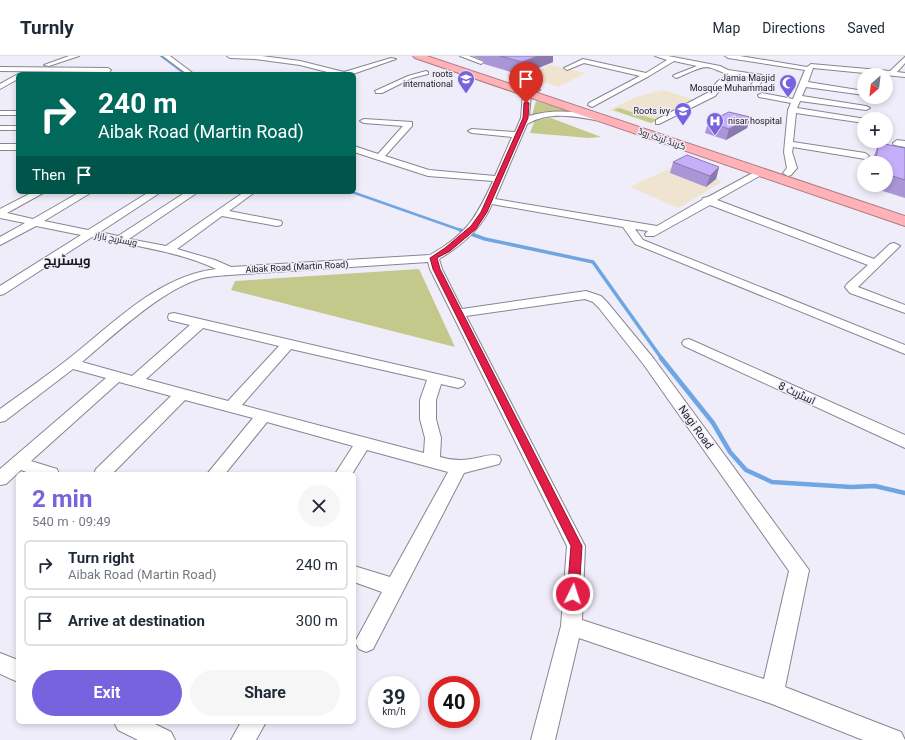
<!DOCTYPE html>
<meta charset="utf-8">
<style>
:root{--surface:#fff;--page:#f6f6f7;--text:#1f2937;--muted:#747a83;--line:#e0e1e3;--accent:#7763de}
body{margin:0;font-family:Roboto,Cairo,sans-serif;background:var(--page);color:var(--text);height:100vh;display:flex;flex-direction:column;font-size:15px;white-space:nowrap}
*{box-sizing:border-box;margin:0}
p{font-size:13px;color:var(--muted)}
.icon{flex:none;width:22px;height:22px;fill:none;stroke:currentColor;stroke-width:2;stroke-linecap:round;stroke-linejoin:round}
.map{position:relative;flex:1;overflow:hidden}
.details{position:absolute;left:16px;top:416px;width:340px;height:252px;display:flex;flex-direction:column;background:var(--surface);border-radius:6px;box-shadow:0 2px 6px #0003}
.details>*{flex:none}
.guide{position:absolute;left:16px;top:16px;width:340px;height:122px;border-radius:6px;box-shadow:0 2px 6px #0003;background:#00695c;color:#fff;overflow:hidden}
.needle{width:26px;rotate:208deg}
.controls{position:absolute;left:857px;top:12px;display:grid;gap:8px}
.controls a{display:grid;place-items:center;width:36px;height:36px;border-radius:50%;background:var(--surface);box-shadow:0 2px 6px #0003;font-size:20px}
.speed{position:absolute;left:368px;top:620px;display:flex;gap:8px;font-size:20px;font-weight:700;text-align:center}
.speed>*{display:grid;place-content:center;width:52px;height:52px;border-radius:50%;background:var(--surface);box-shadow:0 2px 6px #0003;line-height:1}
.speed small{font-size:10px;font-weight:400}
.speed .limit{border:6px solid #d22;background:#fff;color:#111}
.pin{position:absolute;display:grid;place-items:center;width:34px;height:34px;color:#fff;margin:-41px -17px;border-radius:50% 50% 50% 0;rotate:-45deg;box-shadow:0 0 4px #0007}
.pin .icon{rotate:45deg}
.me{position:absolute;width:44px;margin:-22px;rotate:4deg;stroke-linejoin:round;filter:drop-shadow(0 0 3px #0008)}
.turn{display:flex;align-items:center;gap:14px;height:84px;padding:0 16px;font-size:18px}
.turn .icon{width:52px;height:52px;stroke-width:2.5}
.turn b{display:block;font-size:28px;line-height:34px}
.then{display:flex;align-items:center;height:38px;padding:0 16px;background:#0003;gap:8px;font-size:15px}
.round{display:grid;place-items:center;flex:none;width:42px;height:42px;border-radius:21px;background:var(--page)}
.headline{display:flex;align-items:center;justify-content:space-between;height:68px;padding:0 16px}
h1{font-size:24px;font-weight:700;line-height:30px;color:var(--accent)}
.cta{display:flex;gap:8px;margin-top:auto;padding:8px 16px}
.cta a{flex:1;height:46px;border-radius:24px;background:var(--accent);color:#fff;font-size:16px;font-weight:700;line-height:46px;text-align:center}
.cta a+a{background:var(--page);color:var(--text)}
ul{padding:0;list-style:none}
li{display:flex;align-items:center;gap:12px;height:50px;margin:0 8px 6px;padding:0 8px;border:2px solid var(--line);border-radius:6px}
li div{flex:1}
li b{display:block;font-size:15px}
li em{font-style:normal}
header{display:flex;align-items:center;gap:24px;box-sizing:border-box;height:56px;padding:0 20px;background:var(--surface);border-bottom:1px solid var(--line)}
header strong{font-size:19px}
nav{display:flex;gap:22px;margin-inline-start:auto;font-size:14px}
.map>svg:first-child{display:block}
.commercial{fill:#eee4cf}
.green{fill:#c2c98a}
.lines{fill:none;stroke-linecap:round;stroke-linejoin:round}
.stream-far3{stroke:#70a5e3;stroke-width:2}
.stream-far2{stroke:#70a5e3;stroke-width:2.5}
.stream-far1{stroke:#70a5e3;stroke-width:3.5}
.stream{stroke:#70a5e3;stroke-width:4.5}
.minor-casing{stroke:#888591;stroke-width:2}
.highway-casing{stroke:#af7c81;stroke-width:2}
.minor{fill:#fff;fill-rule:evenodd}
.highway{fill:#ffb2b7;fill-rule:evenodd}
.wall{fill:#aa96d7}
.shaded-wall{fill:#8b7aaf}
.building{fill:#c6affa;stroke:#8b7aaf}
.route{fill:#e11d48;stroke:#92132f}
.labels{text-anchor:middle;stroke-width:3;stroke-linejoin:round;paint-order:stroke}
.far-poi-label{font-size:9px;fill:#1b191e;stroke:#f0edfa;text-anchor:end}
.far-street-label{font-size:9px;fill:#1b191e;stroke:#f0edfa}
.street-label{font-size:11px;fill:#1b191e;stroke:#f0edfa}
.far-district-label{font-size:13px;font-weight:bold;fill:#1b191e;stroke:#f0edfa}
</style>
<header>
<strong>Turnly</strong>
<nav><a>Map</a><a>Directions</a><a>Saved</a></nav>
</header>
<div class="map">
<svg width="905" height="684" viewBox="0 0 905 684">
<rect width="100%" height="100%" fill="#f0edfa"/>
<g class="commercial">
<path d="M550,9L586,17L558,31L526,20Z"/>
<path d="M663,34L696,44L651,67L609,54L636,41Z"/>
<path d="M679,108L714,121L722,126L678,152L630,131Z"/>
</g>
<g class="green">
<path d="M536,45L575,57L532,59Z"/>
<path d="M619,52L657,64L651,67L613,54Z"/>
<path d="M551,62L601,81L589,82L530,77L535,64Z"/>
<path d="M419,213L455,291L231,234L235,225Z"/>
</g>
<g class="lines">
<path class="stream-far3" d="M161,0L185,18"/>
<path class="stream-far2" d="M352,136L463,175"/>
<path class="stream-far1" d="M460,174L485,183L593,206L662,303"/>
<path class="stream" d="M661,302L713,367L730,396L746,414L772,426L851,431L875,430L905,437"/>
<defs>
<g id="minor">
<path d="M69,0H79L49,10L44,9Z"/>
<path d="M163,0H170L194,18H187Z"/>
<path d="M227,0H262L300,5L344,16L391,2L396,3L353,18H335L300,9L255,3L230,2Z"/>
<path d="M460,0H469L484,6L481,8Z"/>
<path d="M655,0H668L720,10L728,14L762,19L765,21L757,32H754L750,30L757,22L736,19L724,29L715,40L659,68H656V64L709,36L718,25L729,18C721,17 715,12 707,11C698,11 685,19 676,22L673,20L674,19L697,10L674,5L649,20L592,51L588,49L589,47L640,20L584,7L567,14L564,12L583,3L646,17L667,4Z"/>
<path d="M725,0H740L807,11L811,8L890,15L905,1V7L897,16L905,17V21L813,12L808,26L864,35V39L806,31L802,40L866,50L870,52L866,54L800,45L797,52L866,63H864V67L796,57L793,86L865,97L869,100L865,103L793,91L792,96L797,112L791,119L788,120L783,117L787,112L784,96L788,54L791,47L759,41L758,39L762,37L793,43L805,14L728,2Z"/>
<path d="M0,11L108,12L111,14L108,18H101L102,16L0,15Z"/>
<path d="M426,15L428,16V18L412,22L382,37H376L375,35L408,20Z"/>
<path d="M18,18V23L0,33V28Z"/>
<path d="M536,32L540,34L531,38L529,60C555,52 582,56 608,62L609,64L605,66C579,61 551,54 527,68L495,143L657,170L702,144L703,142L708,141L760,113L763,114L765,116L763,118L717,144L874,203L890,188L894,187L900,190L858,231L905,249V257L850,237L845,231L847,228L868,209L710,149L654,180H646L645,178L648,175L635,173L643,184L905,289V298L635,188L623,171L492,148C482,173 461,190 439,203L442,213L462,253L586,235L601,240L607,246L654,303L809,514L785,631L901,676L905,684H863L772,648L579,582L555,684H531L561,570L567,490L430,213L428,206L229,219C218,220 206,220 196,224C158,237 113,280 82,306L132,320L190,269L169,264L168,261L169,258L174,257L463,324L465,327L463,330L458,332L441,328L436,344V363L441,382L440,401C450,404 460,405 471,403C481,402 490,397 499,400L501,404L499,408L464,417L373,593L366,596L359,593L355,586L382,536L354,526V510L390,521L448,416L367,394L352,418H335L353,390L267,366L225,418H207L253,362L185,344L112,418H94L96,413L171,340L119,326L31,405L57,413L59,418H32L21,414L6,428L0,429V413L106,322L73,313L5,365L0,366V353C22,337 45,321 67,304C112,269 157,220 216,213C182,196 129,189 92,181L4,238L0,239V230L81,179L36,170L0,189V181L25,167L0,162V153L33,136H45L7,157L33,163L80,136H92L44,165L88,174L149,136H161L100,176L118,180L186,136H198L129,183L166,190L244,136H255L229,155L281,165L282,167L281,169L277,170L222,160L177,193L215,204L231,211L430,199C467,178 476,162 493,125L428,120L354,96V90L378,98L403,70L364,67L360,65L364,63L412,66V70L385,100L429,114L495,120L512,81L472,77L468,75L472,73L515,76L521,62L523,37ZM585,243L593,246L599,252L644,309L789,515L764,623L582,564L585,490L466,260ZM203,272L279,290L228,345L146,323ZM291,293L427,324L420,344V363L425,382L424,397L242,349Z"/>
<rect x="0" y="55" width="18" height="4"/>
<rect x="0" y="70" width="18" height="4"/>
<path d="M897,84L905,85V91L894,89L893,87Z"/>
<rect x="0" y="88" width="18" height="6"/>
<path d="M689,283L905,379V392L684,290L682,287L684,284Z"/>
<path d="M0,597L18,604V626L0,618Z"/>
<path d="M114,666H151L171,676L175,684H138L118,674Z"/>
<path d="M241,666H266L256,684H231Z"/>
</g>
<path id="highway" d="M413,0H427L905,160V170L415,2Z"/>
</defs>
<use href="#minor" class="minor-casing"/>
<use href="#highway" class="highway-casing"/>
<use href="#minor" class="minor"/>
<use href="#highway" class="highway"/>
</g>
<g class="wall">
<path d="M473,0H553V6L521,19L484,8V5Z"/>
<path d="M750,61L747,72L726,84L705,77L708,66Z"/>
<path d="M879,87L905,92V142L867,130V129H886V107H872L873,102Z"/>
<path d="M673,106L719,111L716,123L706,131L670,117Z"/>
</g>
<g class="shaded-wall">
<path d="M538,0H553V6L521,19L522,6Z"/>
<path d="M750,61L747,72L726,84L729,73Z"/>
<path d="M719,111L716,123L706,131L710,120Z"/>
</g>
<g class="building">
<path d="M500,0H538L522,6Z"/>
<path d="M729,56L750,61L729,73L708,66Z"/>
<path d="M879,87L905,92V124L886,118V107H875Z"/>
<path d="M687,99L719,111L710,120L673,106Z"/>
</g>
<path class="route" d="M526,45L529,47L528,62L487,156L476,173L450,195L437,202L440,213L582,490L579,538L577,542L573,543L569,542L567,538L571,490L433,213L430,202L445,192L471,170L481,156L523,62L524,47Z"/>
<defs>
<symbol id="school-pin" viewBox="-11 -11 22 30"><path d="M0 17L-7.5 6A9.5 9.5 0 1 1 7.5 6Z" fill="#7763de" stroke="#f0edfa"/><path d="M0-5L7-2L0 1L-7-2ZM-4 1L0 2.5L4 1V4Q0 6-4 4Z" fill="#fff"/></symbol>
<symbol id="mosque-pin" viewBox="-11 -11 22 30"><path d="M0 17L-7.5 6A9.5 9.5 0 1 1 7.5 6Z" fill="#7763de" stroke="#f0edfa"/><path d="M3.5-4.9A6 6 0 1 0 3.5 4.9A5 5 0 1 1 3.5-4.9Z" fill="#fff"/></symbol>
<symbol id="hospital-pin" viewBox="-11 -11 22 30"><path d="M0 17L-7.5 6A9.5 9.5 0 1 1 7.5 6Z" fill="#7763de" stroke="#f0edfa"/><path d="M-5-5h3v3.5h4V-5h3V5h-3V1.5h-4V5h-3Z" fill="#fff"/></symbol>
</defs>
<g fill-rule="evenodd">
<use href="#school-pin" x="456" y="13" width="20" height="27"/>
<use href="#mosque-pin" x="778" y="17" width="20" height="27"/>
<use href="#school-pin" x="673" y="45" width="20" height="27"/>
<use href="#hospital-pin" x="705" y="55" width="20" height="27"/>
</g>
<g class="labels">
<g class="far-poi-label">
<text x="453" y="21">roots<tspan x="453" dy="10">international</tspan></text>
<text x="775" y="25">Jamia Masjid<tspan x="775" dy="10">Mosque Muhammadi</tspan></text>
<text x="670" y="58">Roots ivy</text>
<text x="728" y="68" text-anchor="start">nisar hospital</text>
</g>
<g class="far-street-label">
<text transform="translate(662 83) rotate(19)" y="3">گرینڈ ٹرنک روڈ</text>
<text transform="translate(116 183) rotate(11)" y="3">ویسٹریج بازار</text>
<text transform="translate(297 211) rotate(-3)" y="3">Aibak Road (Martin Road)</text>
</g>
<g class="street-label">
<text transform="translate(797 337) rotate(25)" y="4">اسٹریٹ 8</text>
<text transform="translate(696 371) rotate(54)" y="4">Nagi Road</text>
</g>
<g class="far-district-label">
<text x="67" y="209">ویسٹریج</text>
</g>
</g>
</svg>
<div class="controls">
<a><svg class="needle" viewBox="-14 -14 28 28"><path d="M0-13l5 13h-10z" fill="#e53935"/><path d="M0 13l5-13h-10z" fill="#747a83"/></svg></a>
<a>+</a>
<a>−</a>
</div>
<div class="speed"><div>39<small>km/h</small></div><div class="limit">40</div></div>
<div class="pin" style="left:526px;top:47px;background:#d93025"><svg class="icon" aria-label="arrive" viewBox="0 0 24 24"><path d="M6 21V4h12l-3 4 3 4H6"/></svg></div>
<svg class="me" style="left:573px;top:538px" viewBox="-20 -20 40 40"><circle r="17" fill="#e11d48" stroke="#fff" stroke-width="3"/><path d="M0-11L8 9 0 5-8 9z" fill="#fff"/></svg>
<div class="guide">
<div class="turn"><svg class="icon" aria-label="right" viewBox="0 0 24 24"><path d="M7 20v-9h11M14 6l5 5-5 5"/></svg><div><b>240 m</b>Aibak Road (Martin Road)</div></div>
<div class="then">Then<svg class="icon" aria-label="arrive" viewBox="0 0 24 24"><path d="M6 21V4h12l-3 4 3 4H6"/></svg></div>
</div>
<section class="details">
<div class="headline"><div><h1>2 min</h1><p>540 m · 09:49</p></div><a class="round"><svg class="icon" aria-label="close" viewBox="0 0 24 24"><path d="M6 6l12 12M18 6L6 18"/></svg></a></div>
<ul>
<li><svg class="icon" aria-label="right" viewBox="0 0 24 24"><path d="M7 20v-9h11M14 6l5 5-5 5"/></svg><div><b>Turn right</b><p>Aibak Road (Martin Road)</p></div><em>240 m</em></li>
<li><svg class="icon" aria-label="arrive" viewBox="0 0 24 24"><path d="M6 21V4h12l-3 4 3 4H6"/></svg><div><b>Arrive at destination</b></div><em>300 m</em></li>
</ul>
<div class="cta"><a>Exit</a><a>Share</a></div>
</section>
</div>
